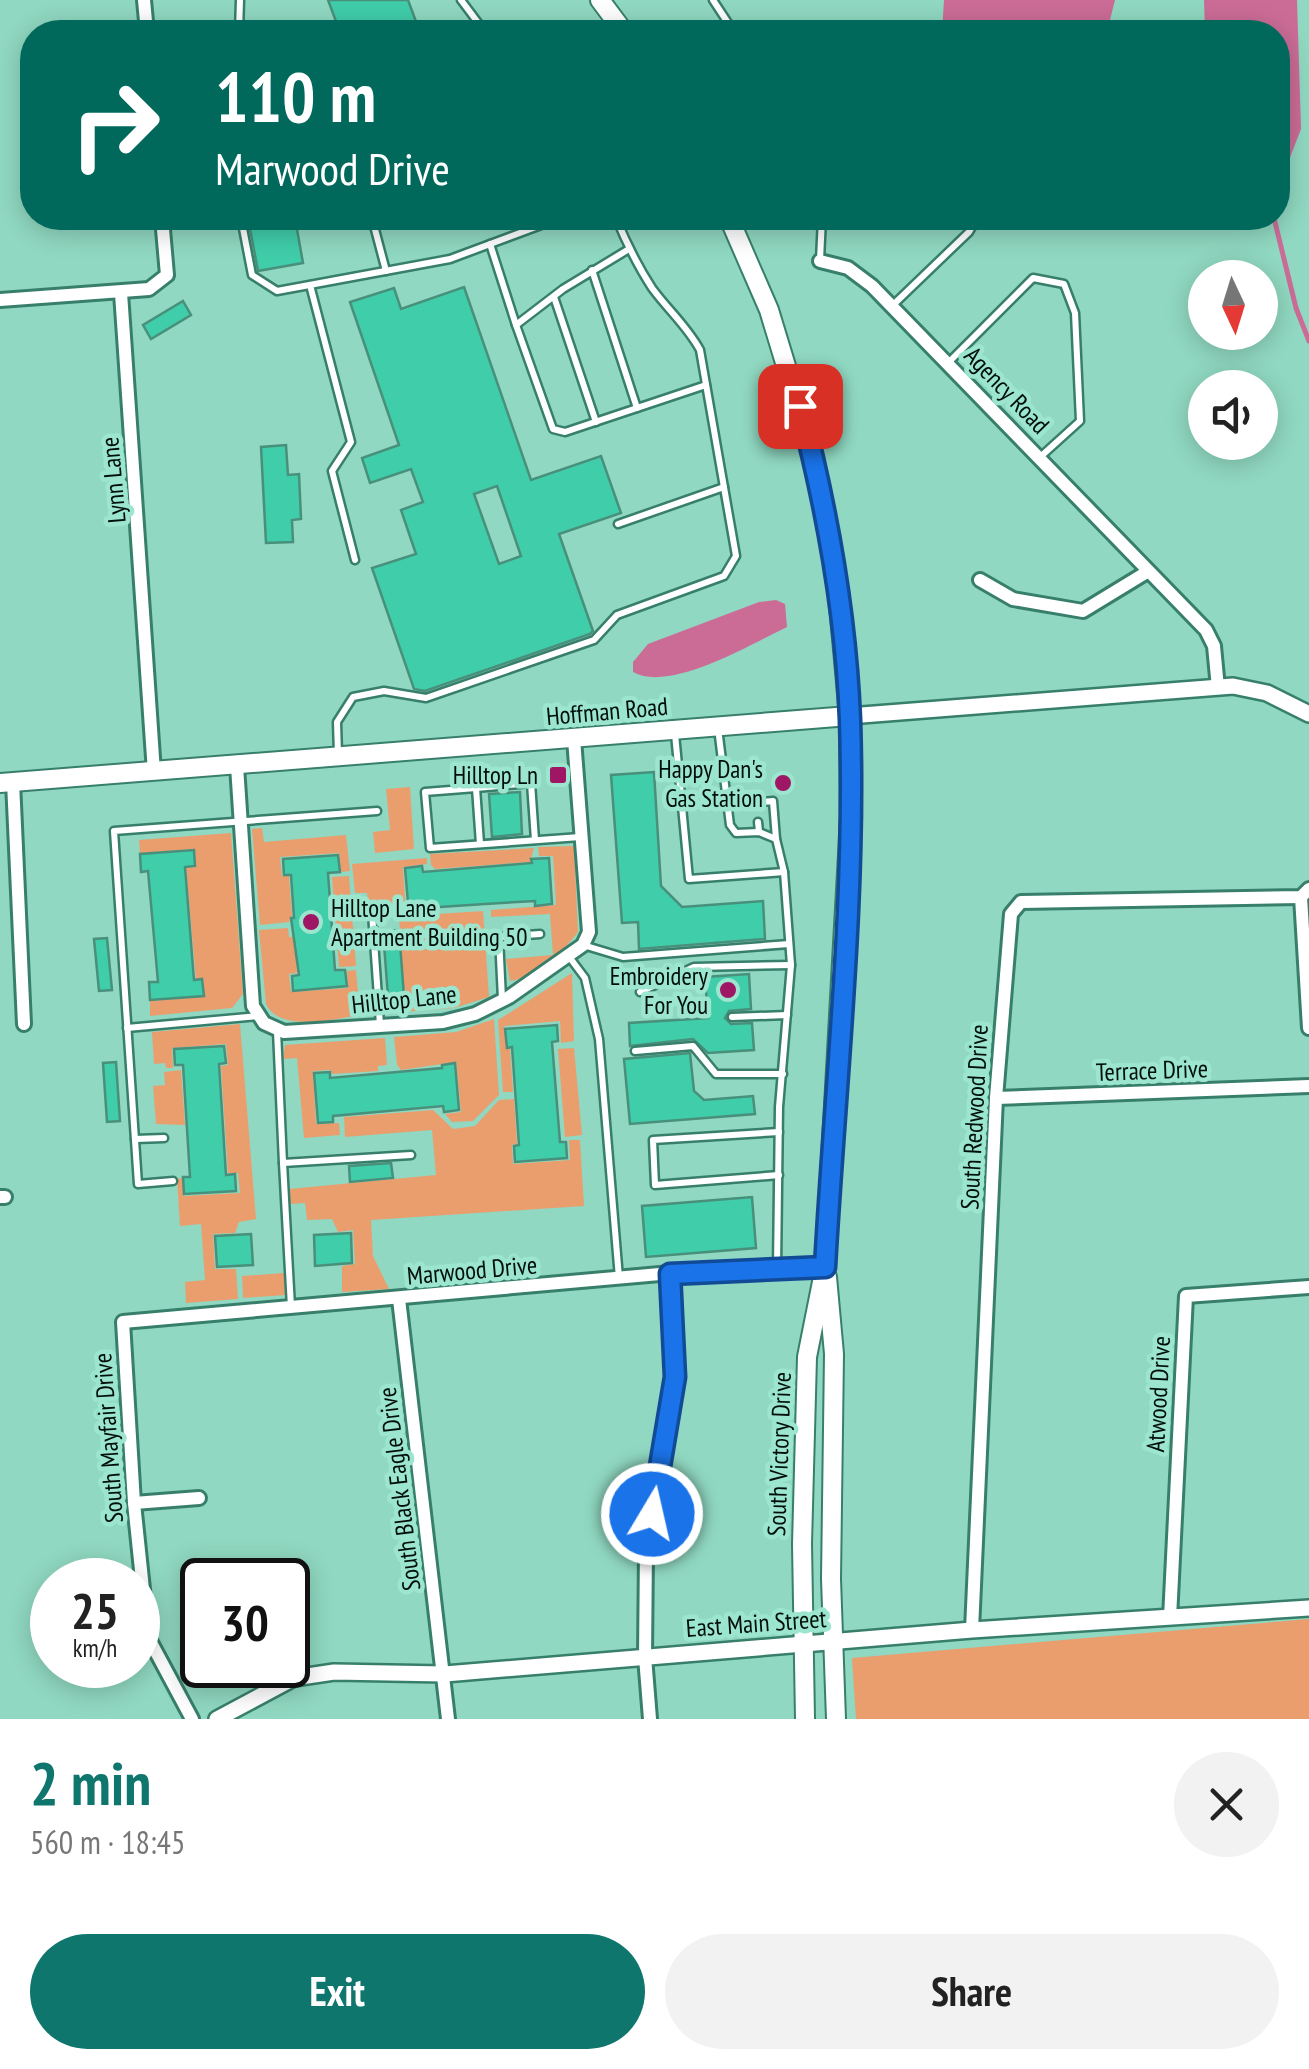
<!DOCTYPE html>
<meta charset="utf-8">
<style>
:root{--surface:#fff;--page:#f2f2f2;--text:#222;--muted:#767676;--accent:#0f766e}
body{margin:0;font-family:"PT Sans Narrow",sans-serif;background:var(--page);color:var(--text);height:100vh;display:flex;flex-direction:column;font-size:38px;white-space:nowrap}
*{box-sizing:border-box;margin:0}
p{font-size:32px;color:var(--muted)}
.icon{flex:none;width:55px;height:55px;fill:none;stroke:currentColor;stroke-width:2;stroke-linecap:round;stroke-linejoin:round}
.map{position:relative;height:1719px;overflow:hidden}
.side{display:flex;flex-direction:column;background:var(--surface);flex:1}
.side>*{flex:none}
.banner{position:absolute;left:20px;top:20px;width:1270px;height:210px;border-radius:40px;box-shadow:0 5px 25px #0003;background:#00695c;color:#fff;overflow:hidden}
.needle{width:65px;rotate:176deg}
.fabs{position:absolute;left:1188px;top:260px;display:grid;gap:20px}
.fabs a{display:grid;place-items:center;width:90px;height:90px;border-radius:50%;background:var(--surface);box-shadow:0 5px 25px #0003;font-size:50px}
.speed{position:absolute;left:30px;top:1558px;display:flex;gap:20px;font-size:50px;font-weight:700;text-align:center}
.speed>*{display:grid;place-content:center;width:130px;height:130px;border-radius:50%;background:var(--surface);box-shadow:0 5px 25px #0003;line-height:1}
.speed small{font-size:25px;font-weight:400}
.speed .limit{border:5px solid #111;border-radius:15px;background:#fff;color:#111}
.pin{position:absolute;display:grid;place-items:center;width:85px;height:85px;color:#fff;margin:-42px;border-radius:20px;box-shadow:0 5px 15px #0006}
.me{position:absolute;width:110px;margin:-55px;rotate:9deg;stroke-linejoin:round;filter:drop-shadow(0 0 8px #0008)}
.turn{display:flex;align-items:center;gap:35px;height:210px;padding:0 30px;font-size:45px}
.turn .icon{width:130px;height:130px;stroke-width:2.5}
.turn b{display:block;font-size:70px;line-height:85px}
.round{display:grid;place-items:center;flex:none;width:105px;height:105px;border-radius:52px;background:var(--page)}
.head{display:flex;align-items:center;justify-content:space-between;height:170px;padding:0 30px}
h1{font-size:60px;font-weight:600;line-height:75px;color:var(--accent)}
.button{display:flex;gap:20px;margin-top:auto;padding:20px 30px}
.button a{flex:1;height:115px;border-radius:60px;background:var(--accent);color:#fff;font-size:40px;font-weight:600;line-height:115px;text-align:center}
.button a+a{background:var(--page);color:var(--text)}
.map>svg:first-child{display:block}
.green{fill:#ea9e6e}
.water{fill:#cb6c97}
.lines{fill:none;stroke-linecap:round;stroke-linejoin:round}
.stream{stroke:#cb6c97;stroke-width:5}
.building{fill:#40cdaa;stroke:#48907b;stroke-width:2.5;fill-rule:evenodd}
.service-casing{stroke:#377f6b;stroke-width:11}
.minor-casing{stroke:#377f6b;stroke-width:18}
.tertiary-casing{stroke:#377f6b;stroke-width:20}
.secondary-casing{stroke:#377f6b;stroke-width:22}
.service{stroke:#fff;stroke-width:6}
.minor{stroke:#fff;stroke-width:12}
.tertiary{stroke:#fff;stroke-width:15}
.secondary{stroke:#fff;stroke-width:18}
.route-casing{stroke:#114b97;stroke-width:25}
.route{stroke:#1a73e8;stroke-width:18}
.poi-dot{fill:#9f1664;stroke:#9ce5ce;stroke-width:4}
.labels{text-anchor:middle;stroke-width:9;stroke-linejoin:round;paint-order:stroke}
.street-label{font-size:25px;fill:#000f0a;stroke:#9ce5ce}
.poi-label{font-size:25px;fill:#000f0a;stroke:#9ce5ce;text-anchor:end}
</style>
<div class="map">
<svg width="1309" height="1719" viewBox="0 0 1309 1719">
<rect width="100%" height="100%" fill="#90d8c1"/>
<g class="green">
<path d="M410,787L414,849L375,853L373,832L390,830L386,789Z"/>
<path d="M262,828L264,842L346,835L350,871L341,872L339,853L280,857L282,876H289L292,916L289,922L260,925L252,829Z"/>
<path d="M231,833L243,994L232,1008L150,1016V1001L205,996L203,979H196L186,868L196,867L195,849L140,853L139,840Z"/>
<path d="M574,846L578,932C563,952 535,978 510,981L506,959L553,955L550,914L491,917V910L556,905L553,856H539L538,847Z"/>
<path d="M534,848L530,862L435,869L431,865L430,854Z"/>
<path d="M427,858V864L403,867L406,916L483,911L489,997L454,1008L387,1013L383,1005L405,997L398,904L368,905L367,893H355L352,864Z"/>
<path d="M349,876L356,966L339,967L332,877Z"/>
<path d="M288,928L289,937H294L297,973L289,974L291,992L348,988L347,971L356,970L359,1006H368V1014C340,1017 281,1035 266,1004L259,930Z"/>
<path d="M572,973L574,1041L561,1043L560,1021L504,1026L506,1048H510L513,1092H503L498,1020Z"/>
<path d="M494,1019L499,1095L473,1121L452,1122L445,1114L461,1112L456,1062L401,1070L397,1065L394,1037L456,1032Z"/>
<path d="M240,1024L256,1219L239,1222L235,1233L213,1234L215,1269H236L238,1299L186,1303L185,1282L205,1280L201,1224L180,1226L177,1179L182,1178L184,1196L240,1193L238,1173H228L221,1066L228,1065L226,1044L172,1048L173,1068H166L165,1063L154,1064L152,1032Z"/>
<path d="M385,1038L387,1065L378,1066V1071L332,1074L331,1070L313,1071L316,1124L339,1123L340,1135L304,1138L297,1058L283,1059L285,1045Z"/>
<path d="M574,1048L582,1135L565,1137L558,1049Z"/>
<path d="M181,1070L185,1125L156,1124L153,1086L165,1085L164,1072Z"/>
<path d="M514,1099L517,1144L512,1145L513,1164L570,1160L569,1140H580L584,1206L371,1220L373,1256L389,1289L342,1292V1266L355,1264L353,1230L338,1232L332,1219L307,1220L305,1203L290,1204L289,1189L436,1175L432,1130L345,1137L344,1117L433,1110L453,1129L475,1126L499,1100Z"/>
<path d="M284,1273L286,1295L243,1298L242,1276Z"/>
<path d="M1309,1619V1719H856L852,1658Z"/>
</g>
<g class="water">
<path d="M944,0H1115L1107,32H942Z"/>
<path d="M1204,0H1297L1301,129L1279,186L1278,32H1205Z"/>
<path d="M776,600L785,604L787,627C751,644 670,693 633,672V662L648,644L759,602Z"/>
</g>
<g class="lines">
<g class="stream">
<path d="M1278,178V196"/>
<path d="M1274,218L1296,308L1309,341"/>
</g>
</g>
<g class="building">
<path d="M328,0H408L418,27L402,32H340Z"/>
<path d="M248,218H295L303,263L258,271Z"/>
<path d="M464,287L531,480L601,456L621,513L559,534L593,631L590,634L425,691L414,689L372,568L416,554L401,510L423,502L411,469L370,483L362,458L399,445L350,302L394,288L401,309ZM497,486L521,556L499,564L474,494Z"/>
<path d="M183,301L191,315L151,339L143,325Z"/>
<path d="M286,445L288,475L299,474L301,519L292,520L293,542L266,543L261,447Z"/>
<path d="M654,772L661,886L682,907L763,901L765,939L639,949L638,922L622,923L611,775Z"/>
<path d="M520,792L522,834L492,837L489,794Z"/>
<path d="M194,850L195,866L185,867L194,980L202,979L204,996L150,1000L149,982H158L148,871L141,872L140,854Z"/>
<path d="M338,855L340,872L328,873L335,970H345L347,986L293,991L292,976L299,975L291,918H294L291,875H284L283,859Z"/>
<path d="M549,858L552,904L535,906V901L485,904L425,908V913L409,914L405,868L422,866L423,872L532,863L531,859Z"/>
<path d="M399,930L404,996L388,997L383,931Z"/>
<path d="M107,938L112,990L99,991L94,939Z"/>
<path d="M749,974L751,1009L729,1011L725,1018L731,1024L752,1023L754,1050L708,1053L693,1039L630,1046L629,1023L708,1018L705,977Z"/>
<path d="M557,1025L558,1041L552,1042L560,1142H566L567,1158L515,1162L514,1146L519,1145L512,1047L507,1048L505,1029Z"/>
<path d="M224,1046L226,1063L219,1064L226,1175L235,1174L236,1191L184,1194L183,1177H190L183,1065H175L174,1049Z"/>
<path d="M690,1053L694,1091L704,1100L753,1096L755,1114L630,1124L624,1059Z"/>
<path d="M116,1062L120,1121L107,1122L103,1063Z"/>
<path d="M455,1063L459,1110L444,1112L443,1106L333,1116V1122L318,1123L314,1073L330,1072V1078L442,1068V1065Z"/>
<path d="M391,1163L393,1178L350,1182L349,1166Z"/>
<path d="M752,1197L756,1248L646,1257L642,1206Z"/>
<path d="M351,1233L352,1263L315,1266L314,1235Z"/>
<path d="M251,1234L253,1265L217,1267L215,1236Z"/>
</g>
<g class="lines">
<defs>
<g id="service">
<path d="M461,0L485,32"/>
<path d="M713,0L734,32"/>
<path d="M239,32L240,0"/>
<path d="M241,218L252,275L277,291L450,259L560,218"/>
<path d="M372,218L386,271"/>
<path d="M490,244L516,325"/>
<path d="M629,249L563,289L516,325L553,429L565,432L706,385"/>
<path d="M820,260L822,218"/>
<path d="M592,270L637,408"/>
<path d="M310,285L351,442L332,471L355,560"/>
<path d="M554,297L596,422"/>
<path d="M893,305L969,232L977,218"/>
<path d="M948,363L1033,278L1064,284L1075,313L1080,421L1038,459"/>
<path d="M618,524L724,487"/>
<path d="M718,728L730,825L736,833L759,832L776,839L784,872"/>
<path d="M675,734L689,879L784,872L791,965L779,1107L777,1268"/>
<path d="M338,755L337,722L353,697L384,691L426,698L594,640L617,615L724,576L736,556L700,350C687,326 668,310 652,288C637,265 626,242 616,218"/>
<path d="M476,788L531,783L535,840"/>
<path d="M726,805L773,801L776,839"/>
<path d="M758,822L759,832"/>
<path d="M480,844L476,788L425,792L430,848L580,837"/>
<path d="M372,913L380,1025"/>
<path d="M583,945L623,957L789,944"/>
<path d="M570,958L585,978L599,1039L619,1278"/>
<path d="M640,992L694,967L791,965"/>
<path d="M502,999L499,937L540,934"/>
<path d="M732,1017L787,1015"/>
<path d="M127,1028L258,1016"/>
<path d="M277,1031L283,1163L411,1155"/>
<path d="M635,1051L693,1046L716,1074H783"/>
<path d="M779,1132L653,1140L655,1185L779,1175"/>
<path d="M135,1139L164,1138"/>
<path d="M283,1163L291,1307"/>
<path d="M173,1181L138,1184L114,831L377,811"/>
</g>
<g id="minor">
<path d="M144,0L147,32"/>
<path d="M820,261L848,268L872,286L1206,630L1214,646L1218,688"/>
<path d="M121,293L154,772"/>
<path d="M0,300L149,289L167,275L162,218"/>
<path d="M980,580L1013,599L1083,611L1147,572"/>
<path d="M237,766L253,1006L264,1023L284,1032L443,1022L475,1014L509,997L583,945L589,932L574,739"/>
<path d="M13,782L24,1024"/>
<path d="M1301,897L1309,1028"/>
<path d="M996,1098L1309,1086"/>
<path d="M0,1197H5"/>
<path d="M399,1299L448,1719"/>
<path d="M134,1503L199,1498"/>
<path d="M1170,1618L1186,1296L1309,1287"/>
<path d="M972,1630L996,1098L1011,914L1021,902L1301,897L1309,889"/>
<path d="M192,1719L148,1637L134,1503L123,1322L671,1273L825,1267"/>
<path d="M650,1719L645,1657L646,1549L675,1377L671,1273"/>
</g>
<g id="tertiary">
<path d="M849,716L1233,686L1267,693L1309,714"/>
<path d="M217,1719L294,1678L334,1672L445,1674L972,1630L1309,1608"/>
</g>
<g id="secondary">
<path d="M600,0L624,32"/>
<path d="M729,218L769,310L813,455L837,583L849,716L850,818L825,1267L807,1357L802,1544L805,1719"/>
<path d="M0,783L849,716"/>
<path d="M827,1277L834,1354L831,1579L836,1719"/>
</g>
</defs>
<use href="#service" class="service-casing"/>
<use href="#minor" class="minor-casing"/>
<use href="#tertiary" class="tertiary-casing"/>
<use href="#secondary" class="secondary-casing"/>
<use href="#service" class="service"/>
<use href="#minor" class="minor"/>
<use href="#tertiary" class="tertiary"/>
<use href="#secondary" class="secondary"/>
</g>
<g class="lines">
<defs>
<path id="route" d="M652,1514L675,1377L670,1274L825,1267C835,1086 856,902 850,720C846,614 827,509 800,406"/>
</defs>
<use href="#route" class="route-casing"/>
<use href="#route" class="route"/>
</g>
<g class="poi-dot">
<rect x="548" y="765" width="20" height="20" rx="5"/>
<circle cx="783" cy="783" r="10"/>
<circle cx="311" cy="922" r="10"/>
<circle cx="728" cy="990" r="10"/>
</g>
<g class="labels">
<g class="street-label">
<text transform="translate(1007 390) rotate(46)" y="9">Agency Road</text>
<text transform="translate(113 480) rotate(-95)" y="9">Lynn Lane</text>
<text transform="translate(607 711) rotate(-5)" y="9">Hoffman Road</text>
<text transform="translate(404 999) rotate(-6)" y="9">Hilltop Lane</text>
<text transform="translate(1152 1070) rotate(-2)" y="9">Terrace Drive</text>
<text transform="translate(974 1117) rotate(-87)" y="9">South Redwood Drive</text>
<text transform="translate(472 1270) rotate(-5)" y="9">Marwood Drive</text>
<text transform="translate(1158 1394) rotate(-87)" y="9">Atwood Drive</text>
<text transform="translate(108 1438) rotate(-94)" y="9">South Mayfair Drive</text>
<text transform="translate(779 1454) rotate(-88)" y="9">South Victory Drive</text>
<text transform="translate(399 1489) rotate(-97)" y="9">South Black Eagle Drive</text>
<text transform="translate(756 1623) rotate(-4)" y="9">East Main Street</text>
</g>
<g class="poi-label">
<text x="763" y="778">Happy Dan's<tspan x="763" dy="29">Gas Station</tspan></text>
<text x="538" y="784">Hilltop Ln</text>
<text x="331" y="917" text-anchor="start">Hilltop Lane<tspan x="331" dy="29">Apartment Building 50</tspan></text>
<text x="708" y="985">Embroidery<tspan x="708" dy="29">For You</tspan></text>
</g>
</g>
</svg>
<div class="fabs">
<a><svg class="needle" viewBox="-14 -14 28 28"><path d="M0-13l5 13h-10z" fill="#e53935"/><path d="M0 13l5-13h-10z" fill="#767676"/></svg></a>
<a><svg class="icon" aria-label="sound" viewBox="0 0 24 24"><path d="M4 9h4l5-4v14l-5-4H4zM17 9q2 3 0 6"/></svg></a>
</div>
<div class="speed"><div>25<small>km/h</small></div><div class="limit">30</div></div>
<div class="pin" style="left:800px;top:406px;background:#d93025"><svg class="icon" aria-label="arrive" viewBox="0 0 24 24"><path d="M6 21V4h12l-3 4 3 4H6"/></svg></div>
<svg class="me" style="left:652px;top:1514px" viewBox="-20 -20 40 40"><circle r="17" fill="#1a73e8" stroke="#fff" stroke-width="3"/><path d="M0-11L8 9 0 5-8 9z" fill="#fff"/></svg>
<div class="banner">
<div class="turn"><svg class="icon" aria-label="right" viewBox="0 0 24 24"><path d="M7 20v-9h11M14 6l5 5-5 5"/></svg><div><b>110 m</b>Marwood Drive</div></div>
</div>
</div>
<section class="side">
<div class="head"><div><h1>2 min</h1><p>560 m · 18:45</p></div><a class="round"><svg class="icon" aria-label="close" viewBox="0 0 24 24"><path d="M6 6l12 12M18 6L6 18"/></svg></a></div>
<div class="button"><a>Exit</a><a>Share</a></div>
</section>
